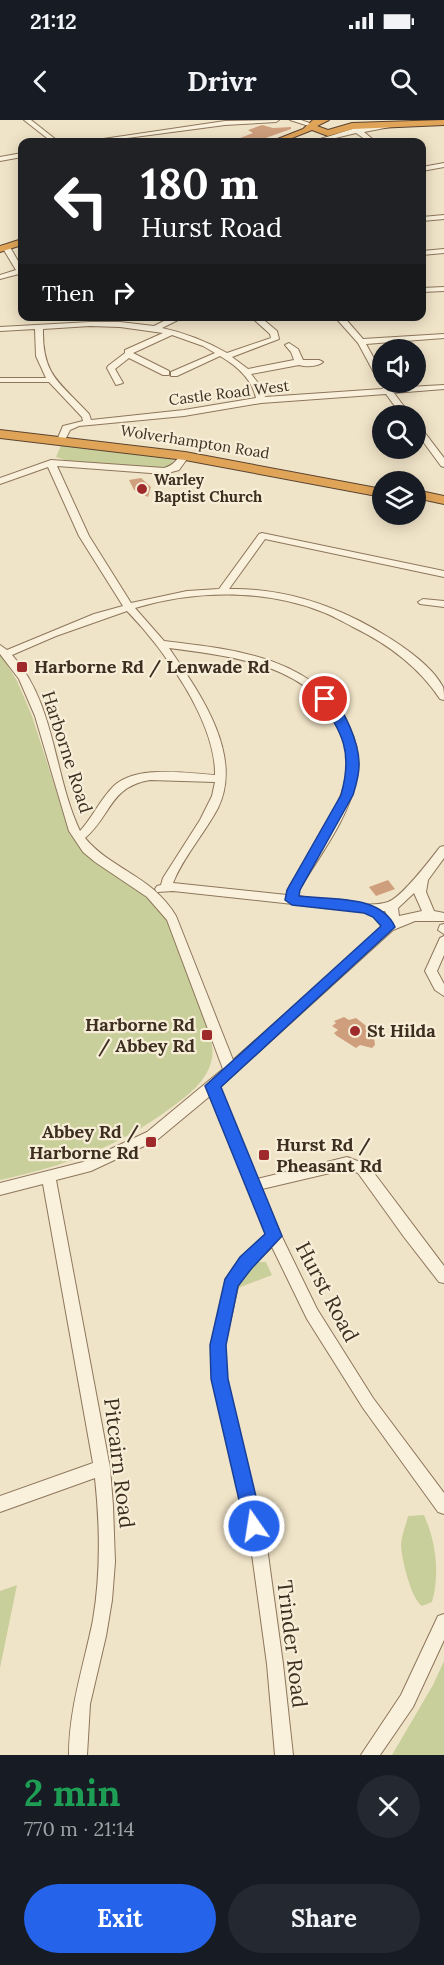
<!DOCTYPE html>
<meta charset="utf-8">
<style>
:root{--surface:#171b24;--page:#242831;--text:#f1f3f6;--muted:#9ea1a6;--accent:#2563eb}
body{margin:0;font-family:Lora,serif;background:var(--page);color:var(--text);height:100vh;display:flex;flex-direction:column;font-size:22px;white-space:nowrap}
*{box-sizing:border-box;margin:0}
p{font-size:20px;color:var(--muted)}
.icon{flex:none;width:33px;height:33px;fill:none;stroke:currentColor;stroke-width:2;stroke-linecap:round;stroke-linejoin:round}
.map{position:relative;height:1635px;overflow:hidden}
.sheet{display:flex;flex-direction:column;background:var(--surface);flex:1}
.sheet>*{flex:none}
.top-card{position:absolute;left:18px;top:18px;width:408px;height:183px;border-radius:12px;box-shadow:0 3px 15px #0003;background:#202124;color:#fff;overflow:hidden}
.controls{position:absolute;left:372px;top:219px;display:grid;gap:12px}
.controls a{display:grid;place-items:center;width:54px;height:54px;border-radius:50%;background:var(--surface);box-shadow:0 3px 15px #0003;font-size:30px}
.pin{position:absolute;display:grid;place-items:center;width:51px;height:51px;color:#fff;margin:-26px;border:3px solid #fff;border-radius:50%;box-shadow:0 2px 6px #0007}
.me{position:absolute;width:66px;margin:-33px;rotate:347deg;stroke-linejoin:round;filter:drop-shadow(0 0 4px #0008)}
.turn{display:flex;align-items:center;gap:21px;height:126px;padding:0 24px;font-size:27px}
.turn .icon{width:78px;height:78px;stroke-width:2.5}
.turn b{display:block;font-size:42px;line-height:51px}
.then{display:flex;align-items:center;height:57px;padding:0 24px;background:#0003;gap:12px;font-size:22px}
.round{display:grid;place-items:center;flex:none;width:63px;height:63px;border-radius:32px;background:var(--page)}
.overview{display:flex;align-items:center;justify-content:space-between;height:102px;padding:0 24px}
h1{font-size:36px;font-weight:800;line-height:45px;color:#1e9e55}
.primary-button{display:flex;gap:12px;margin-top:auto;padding:12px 24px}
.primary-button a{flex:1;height:69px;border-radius:36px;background:var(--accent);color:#fff;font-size:24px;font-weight:800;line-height:69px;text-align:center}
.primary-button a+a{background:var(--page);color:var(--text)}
.status{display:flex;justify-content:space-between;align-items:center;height:42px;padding:0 30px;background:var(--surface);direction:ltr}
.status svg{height:16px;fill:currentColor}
header{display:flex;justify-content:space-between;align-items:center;height:78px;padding:0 24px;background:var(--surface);font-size:27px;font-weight:800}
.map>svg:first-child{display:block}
.green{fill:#c9cf9b}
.building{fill:#cf9f7d}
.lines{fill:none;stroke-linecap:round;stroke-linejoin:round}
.minor-casing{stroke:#8d765c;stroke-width:2}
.highway-casing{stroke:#5b4430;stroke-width:2}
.minor{fill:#faf1dc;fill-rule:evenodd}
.highway{fill:#e0a458;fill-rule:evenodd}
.route{fill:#2563eb;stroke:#184099;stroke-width:1.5}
.poi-dot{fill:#9e2a2b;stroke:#f7eed8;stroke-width:2}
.labels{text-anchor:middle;stroke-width:4.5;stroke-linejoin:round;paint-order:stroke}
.far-street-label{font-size:15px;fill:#3d2e20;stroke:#f7eed8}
.far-poi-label{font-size:15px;font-weight:bold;fill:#3d2e20;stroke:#f7eed8;text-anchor:start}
.poi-label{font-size:18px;font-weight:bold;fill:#3d2e20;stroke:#f7eed8;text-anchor:start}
.street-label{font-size:18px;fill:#3d2e20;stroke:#f7eed8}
.near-street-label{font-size:21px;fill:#3d2e20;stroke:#f7eed8}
</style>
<div class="status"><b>21:12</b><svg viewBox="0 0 49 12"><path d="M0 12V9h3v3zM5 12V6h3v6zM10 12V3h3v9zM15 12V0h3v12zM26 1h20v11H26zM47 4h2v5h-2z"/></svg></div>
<header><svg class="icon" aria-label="back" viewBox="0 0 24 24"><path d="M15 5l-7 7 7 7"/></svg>Drivr<svg class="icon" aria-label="search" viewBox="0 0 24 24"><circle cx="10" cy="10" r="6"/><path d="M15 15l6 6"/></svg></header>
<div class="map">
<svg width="444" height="1635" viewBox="0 0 444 1635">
<rect width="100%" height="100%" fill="#f0e4c8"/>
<g class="green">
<path d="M62,323L169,336L174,339L170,346L159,349L68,341L56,337Z"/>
<path d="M0,533L17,561L32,596L70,714L91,738L139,768L166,797L210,915C212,924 214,934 211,942C206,962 187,976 172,987C117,1028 67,1045 0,1060Z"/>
<path d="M259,1142H266L272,1155L238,1168L249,1148Z"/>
<path d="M424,1395C436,1422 440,1454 432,1482L422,1486C411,1479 401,1437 401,1424C402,1414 406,1405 408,1396Z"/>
<path d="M17,1465L0,1548V1471Z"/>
<path d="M444,1541V1635H392L433,1565Z"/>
</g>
<g class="building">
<path d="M262,5L273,8L291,7V9L260,20H235L253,13L248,10Z"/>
<path d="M141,358L151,367L148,377L134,370L129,360Z"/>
<path d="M388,760L395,769L376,776L369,767Z"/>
<path d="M344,897L349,900L356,898L374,912L370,915L374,918L375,925L372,928L360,925L356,928L337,916L334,913L338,910L332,906L336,903L334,901Z"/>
</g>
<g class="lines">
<defs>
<g id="minor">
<path d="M24,0H31L59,22H52Z"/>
<path d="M279,0L276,2L225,5L97,22H83L225,1Z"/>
<path d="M290,0H301L315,5L312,7Z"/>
<path d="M353,5L359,8L387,5L390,7L364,12L376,22H369L356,13L319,22H311L352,9L350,7Z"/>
<path d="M22,33V37L0,41V37Z"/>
<path d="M444,43V47L422,51V47Z"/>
<path d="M444,95V99L422,101V97Z"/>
<path d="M3,125L10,127L22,148V155L19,154L0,159V155L16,150L2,127Z"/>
<path d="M444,129V133L422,135V131Z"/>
<path d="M444,167V171L422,172V168Z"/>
<path d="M174,196H186L162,208C185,213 206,221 227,233L271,218L270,214L250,196H259L277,211L279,219L232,237L248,249L294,240L291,232L285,225L289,223L298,229L303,240H319L323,242C317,247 306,247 299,245L251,254L262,268L265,277L382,269L386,266L390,268L444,265V269L394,273L411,296H402L386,274L261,283L184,296L79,306L70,310L65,320L61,323L57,320L63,306L83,301L82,297L49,262H0V258H46L36,236L35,209L0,211V207L90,202H120L154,206ZM90,206L120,207L163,213L125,230V233L108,246L107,248L116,265L123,263L115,249L129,238L163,255H169V251L133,233L172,215L203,226L215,233L171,252V256H177L220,236C237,246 252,259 256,278L184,290L91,300L89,294C60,262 42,256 43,209Z"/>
<path d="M334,196H343L363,219L444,214V218L366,224L382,253V262L378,260L358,223Z"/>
<path d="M416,304L419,305L444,338V347L441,346L416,312Z"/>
<path d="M185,333L189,336L179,350L164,354L57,346L89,416L131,483L187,471L219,469L259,414L262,413L444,451V457L265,419L229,469C261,468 298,475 328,487C361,499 427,535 443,567C444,571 444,576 444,580L440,579C419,547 388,524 353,507C343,502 332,495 320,491C263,469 194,470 135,488L164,521C232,529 318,537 350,608C357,624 361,644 356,661C347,701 319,736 299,770L298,776C320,779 369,789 388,782C402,777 430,740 440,727L444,726V738L428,760L426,772L434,791L444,793V801H415L393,810L220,967L257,1059L347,1037L368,1045L444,1146V1163L439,1162L404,1117L358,1053L347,1049L262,1069L281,1115L317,1189L373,1278L444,1373V1394L438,1392L363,1288L307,1199L272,1127L251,1147L238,1166L225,1225L227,1259L267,1427L283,1544L293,1635H275L267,1544L251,1427L213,1259L211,1225L226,1159L241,1139L266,1114L210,976L157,1020L91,1051L56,1060L110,1348L113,1386L115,1442L112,1480L106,1516L90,1584L87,1635H69C69,1588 84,1545 93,1500C101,1453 100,1405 95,1358L0,1392V1376L93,1343L43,1064L0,1075V1063L83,1042L147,1012L223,949L167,800L147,777L95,742L83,732L69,711L35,596L19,559L0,534V525L7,530L94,494L123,486L79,416L48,347L0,364V358L51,340L164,348C176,345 176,337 185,333ZM127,491C163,528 216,601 215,655C185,653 132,644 111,669C99,682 92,698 80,711C53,654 56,584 12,535L56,516ZM169,528C230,536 311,544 339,608C347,625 350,644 345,662C335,700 309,734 289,767L287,775L173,763C183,737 205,713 218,688C244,634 199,572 169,528ZM150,660L215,662L212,676L200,700L163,758L161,765L157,766L155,769L157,772L173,771L366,792L385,791L390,801L233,940L176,796C170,786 163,778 154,770C132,751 104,741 85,718C112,695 109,667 150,660ZM414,773L422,791L399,796L398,788Z"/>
<path d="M423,479L444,481V487L420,484L418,482Z"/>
<path d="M444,804V814L438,810L440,805Z"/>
<path d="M444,816V835L437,851L444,864V876L435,870L425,851L440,818Z"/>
<path d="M444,1494V1520L413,1587L380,1635H361L401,1575L438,1496Z"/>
</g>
<g id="highway">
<path d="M313,0H329L317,6L328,10L352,3L444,0V5L353,9L328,16L312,10L282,22H270L303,9Z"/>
<path d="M22,119V125L0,132V126Z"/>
<path d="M0,310L185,332L382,369V377L185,340L0,318Z"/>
<path d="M416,370L444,376V384L416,378Z"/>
</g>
</defs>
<use href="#minor" class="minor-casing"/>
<use href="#highway" class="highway-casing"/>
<use href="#minor" class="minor"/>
<use href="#highway" class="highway"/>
</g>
<path class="route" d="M325,575C344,582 360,627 359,646C359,656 356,665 353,675L300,770L299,776C330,780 381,774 395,807L221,967L282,1116L252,1148L238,1166L226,1225L228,1259L263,1406L260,1412L254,1415L248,1412L245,1406L211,1259L210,1225L225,1159L240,1137L265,1114L205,966L381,806L373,797L364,793L292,785L285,780L287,770L341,675C353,632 343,614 319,579Z"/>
<g class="poi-dot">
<circle cx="142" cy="369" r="6"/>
<rect x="16" y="541" width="12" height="12" rx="3"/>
<circle cx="355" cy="911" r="6"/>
<rect x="201" y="909" width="12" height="12" rx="3"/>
<rect x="145" y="1016" width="12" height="12" rx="3"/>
<rect x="258" y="1029" width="12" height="12" rx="3"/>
</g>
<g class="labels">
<g class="far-street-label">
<text transform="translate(229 273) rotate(-7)" y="5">Castle Road West</text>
<text transform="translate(195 322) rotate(9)" y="5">Wolverhampton Road</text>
</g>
<g class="far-poi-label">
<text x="154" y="365">Warley<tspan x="154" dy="17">Baptist Church</tspan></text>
</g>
<g class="poi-label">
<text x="34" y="553">Harborne Rd / Lenwade Rd</text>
<text x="195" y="911" text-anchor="end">Harborne Rd<tspan x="195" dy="21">/ Abbey Rd</tspan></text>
<text x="367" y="917">St Hilda</text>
<text x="139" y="1018" text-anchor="end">Abbey Rd /<tspan x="139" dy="21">Harborne Rd</tspan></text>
<text x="276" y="1031">Hurst Rd /<tspan x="276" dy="21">Pheasant Rd</tspan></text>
</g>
<g class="street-label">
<text transform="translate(67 632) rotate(72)" y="6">Harborne Road</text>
</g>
<g class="near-street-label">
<text transform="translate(327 1172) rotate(62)" y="7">Hurst Road</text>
<text transform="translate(119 1343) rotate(83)" y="7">Pitcairn Road</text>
<text transform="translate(292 1524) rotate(83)" y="7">Trinder Road</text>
</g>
</g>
</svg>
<div class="controls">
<a><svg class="icon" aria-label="sound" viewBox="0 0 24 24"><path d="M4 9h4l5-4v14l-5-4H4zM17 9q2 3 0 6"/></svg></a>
<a><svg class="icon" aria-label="search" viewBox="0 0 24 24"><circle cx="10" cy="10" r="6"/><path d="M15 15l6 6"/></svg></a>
<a><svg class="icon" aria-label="layers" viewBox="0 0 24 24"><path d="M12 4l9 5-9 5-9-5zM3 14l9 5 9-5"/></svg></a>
</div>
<div class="pin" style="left:325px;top:579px;background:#d93025"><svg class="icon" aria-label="arrive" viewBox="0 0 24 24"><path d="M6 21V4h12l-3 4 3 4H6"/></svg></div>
<svg class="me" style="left:254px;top:1406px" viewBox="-20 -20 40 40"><circle r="17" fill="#2563eb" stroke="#fff" stroke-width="3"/><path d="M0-11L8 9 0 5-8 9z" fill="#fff"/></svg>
<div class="top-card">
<div class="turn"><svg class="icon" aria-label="left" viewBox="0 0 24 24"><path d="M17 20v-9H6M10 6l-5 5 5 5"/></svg><div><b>180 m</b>Hurst Road</div></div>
<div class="then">Then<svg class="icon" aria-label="right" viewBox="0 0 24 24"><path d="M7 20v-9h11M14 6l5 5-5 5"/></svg></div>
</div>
</div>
<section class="sheet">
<div class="overview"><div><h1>2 min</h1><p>770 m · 21:14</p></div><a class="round"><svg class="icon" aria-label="close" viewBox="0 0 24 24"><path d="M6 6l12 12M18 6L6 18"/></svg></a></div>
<div class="primary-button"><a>Exit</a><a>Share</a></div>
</section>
